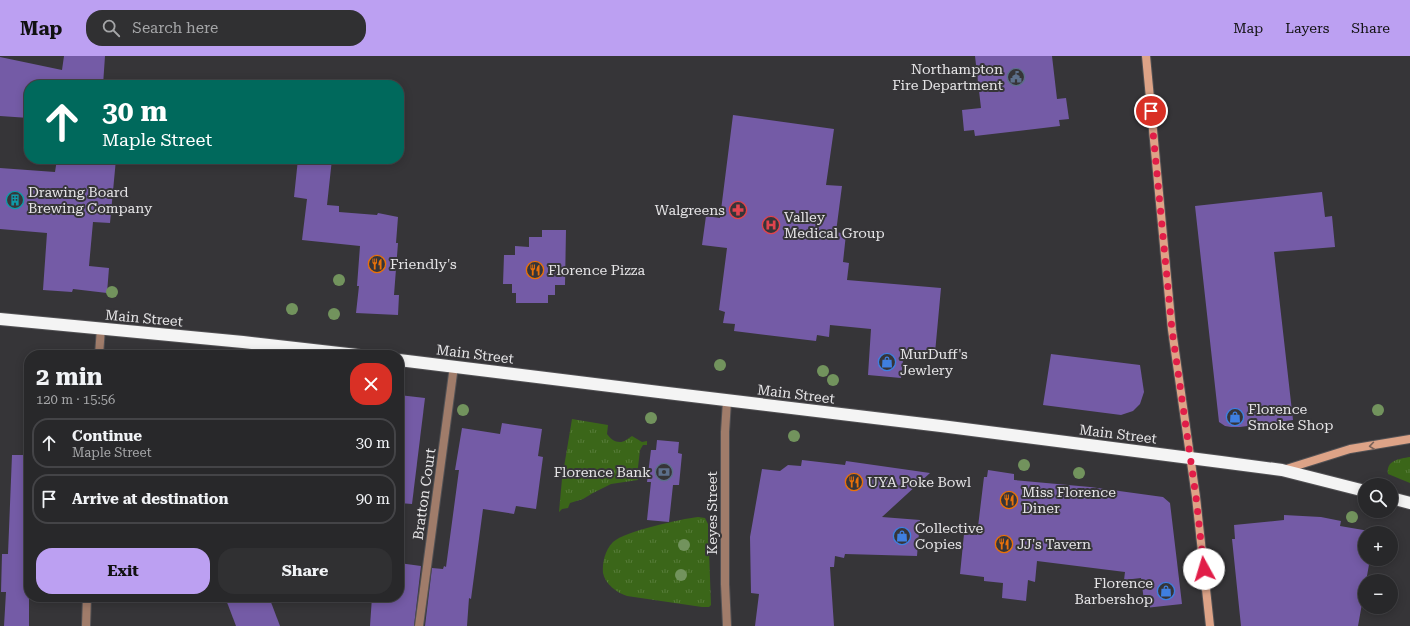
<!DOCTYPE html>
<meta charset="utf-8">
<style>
:root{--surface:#28282a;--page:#303032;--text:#f1f3f6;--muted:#a5a6a8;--line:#444447;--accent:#bca0f2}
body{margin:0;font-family:"Roboto Serif",serif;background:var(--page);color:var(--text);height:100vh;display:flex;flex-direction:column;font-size:15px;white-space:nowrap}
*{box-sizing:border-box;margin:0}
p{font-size:13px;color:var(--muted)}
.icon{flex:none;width:22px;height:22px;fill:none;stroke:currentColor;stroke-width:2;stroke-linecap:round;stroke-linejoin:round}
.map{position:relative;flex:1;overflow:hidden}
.sheet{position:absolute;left:24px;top:294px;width:380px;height:252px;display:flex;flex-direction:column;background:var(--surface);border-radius:16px;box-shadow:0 2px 10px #0003,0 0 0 1px var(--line)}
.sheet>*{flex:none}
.hud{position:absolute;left:24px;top:24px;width:380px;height:84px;border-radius:16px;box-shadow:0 2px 10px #0003,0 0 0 1px var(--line);background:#00695c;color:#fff;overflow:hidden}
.fabs{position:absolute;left:1358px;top:422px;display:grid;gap:8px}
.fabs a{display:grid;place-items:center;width:40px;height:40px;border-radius:50%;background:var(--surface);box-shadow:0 2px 10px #0003,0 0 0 1px var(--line);font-size:20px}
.pin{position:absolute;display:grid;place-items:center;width:34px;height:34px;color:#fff;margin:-17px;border:2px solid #fff;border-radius:50%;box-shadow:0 1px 4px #0007}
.me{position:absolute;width:44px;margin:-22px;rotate:354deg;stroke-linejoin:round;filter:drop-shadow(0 0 3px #0008)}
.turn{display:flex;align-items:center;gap:14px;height:84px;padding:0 12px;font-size:18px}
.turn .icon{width:52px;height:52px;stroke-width:2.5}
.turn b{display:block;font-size:28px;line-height:34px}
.round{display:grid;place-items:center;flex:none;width:42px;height:42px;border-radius:16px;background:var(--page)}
.summary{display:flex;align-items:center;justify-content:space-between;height:68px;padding:0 12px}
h1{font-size:24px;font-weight:700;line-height:30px}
.primary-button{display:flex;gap:8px;margin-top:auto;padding:8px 12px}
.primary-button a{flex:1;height:46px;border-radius:16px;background:var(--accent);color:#111;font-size:16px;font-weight:700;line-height:46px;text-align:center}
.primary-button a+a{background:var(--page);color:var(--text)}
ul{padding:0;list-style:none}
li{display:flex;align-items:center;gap:12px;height:50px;margin:0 8px 6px;padding:0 4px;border:2px solid var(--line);border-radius:16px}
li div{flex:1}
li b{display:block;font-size:15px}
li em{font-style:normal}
header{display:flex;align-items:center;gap:24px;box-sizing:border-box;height:56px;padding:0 20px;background:var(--accent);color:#111}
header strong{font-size:19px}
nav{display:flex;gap:22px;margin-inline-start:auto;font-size:14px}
.search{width:280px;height:36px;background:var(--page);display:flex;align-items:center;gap:10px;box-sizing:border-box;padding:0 14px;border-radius:16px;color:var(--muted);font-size:15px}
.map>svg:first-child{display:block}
.grass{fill:url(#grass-tufts)}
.building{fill:#745ba6}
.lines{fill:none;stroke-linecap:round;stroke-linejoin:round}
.street-casing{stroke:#525154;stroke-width:10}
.secondary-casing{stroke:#525154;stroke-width:10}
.highway-casing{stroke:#525154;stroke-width:14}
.street{stroke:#a07c6a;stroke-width:8}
.secondary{stroke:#dda387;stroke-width:8}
.highway{stroke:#f4f4f4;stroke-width:12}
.tree{fill:#72935d}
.oneway{stroke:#796158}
.route{stroke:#e11d48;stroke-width:7;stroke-dasharray:0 12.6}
.labels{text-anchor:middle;stroke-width:4;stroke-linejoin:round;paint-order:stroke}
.poi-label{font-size:14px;fill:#e5e4e6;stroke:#363538;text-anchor:start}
.street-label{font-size:14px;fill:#e5e4e6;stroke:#363538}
</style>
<header>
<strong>Map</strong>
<div class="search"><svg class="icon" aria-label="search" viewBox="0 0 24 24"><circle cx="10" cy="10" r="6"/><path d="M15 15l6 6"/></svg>Search here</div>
<nav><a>Map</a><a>Layers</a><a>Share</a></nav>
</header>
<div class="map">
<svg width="1410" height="570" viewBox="0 0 1410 570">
<defs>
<pattern id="grass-tufts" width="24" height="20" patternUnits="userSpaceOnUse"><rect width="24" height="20" fill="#3b6619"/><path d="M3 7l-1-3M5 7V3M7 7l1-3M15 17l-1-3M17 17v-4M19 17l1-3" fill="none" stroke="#577c3a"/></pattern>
</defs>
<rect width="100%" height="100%" fill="#363538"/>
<g class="grass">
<path d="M572,363L608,369L607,378C611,384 619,389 626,384C628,383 630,381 632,380L642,386L647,385V389H643L640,394L637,420L638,424L611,428L593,437L583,443L570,447L568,452L562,453L559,456L562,423Z"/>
<path d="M1410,401V427L1388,418C1386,404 1399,403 1410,401Z"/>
<path d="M698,461L705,462L708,468L711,549L709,551H702L627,540C617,537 605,528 603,517C602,507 605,494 613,486C625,475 681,463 698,461Z"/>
</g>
<g class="building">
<path d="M64,0H105L103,29H29V62L0,60V1L62,14Z"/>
<path d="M975,0H1052L1057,43L1066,42L1069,63L1059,64L1060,70L975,80L974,74L964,75L962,54L981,52Z"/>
<path d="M733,59L834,73L826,129L842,130L836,176L846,178L843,206L849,207L847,224L941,232L935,297L904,295L901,322L868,319L871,273L830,269L829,281L817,279L816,285L734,275L735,268L723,267L725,256L719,254L727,192L702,189L706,160L720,162Z"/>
<path d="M57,103H116L110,167L93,166L89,210L109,212L107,237L73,233L72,236L43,234L47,177L0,173V112L55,116Z"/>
<path d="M298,103H332L327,149L339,150V156L377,159L378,157L398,161L396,187H398L394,239H399L398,259L356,257L359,230H357L360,190L302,184L307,143L294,141Z"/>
<path d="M1322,136L1325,161L1332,160L1335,191L1274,196L1293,364L1240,371H1231L1225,370L1219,366L1195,150Z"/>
<path d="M542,174H566L565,229H555V239H548V247H516V237H512V228H503L504,199H515V190L529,191V181H542Z"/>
<path d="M1051,298L1140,309L1144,336L1140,348L1133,355L1121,359L1043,349Z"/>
<path d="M399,339L425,342L412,448L399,447Z"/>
<path d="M502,367L542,373L538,400L543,401L536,453L516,450L514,458L483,453L471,543L469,542L467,570H425L432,512L443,513L444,510L446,511L459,414H455L462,372L500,378Z"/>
<path d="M657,384L679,386L678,397L682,398L679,429H673L669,466L647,464L651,426H647L651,394H656Z"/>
<path d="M12,399H29V570H4L6,536H1L2,498H8Z"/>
<path d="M802,404L845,409L846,405L930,417L882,461L920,464L917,500L845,498L844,502L835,500L834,511H830L834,570H755L759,538L751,537L750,481L762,413L780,415L788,409L801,410Z"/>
<path d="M988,414L1014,418V424L1090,431L1163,441L1170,447L1182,548L1145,552L1141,522L1124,524L1125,516L1037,505L1035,526L1028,524L1026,545L1002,542L1003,527L984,525V521L960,518L964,478L977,479L984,421H987Z"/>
<path d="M1284,459L1321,461L1341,465L1340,470L1375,476L1365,477V503H1370L1358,570H1241L1232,483H1235L1234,469L1284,464Z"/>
<path d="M399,507L421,510L414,570H370L372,541H399Z"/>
<path d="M225,541H269L280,570H236Z"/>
</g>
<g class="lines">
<defs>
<g id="street">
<path d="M99,299L101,272"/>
<path d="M86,570L87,541"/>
<path d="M419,570L454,310"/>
<path d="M727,570L725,528V376L727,345"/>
</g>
<g id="secondary">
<path d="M1146,0L1172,274L1196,441L1210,570"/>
<path d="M1283,414L1350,393L1410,383"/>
</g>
<g id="highway">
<path d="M0,263L243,286L357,299"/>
<path d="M399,304L659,336L941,370L1221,406L1282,414L1365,435"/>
<path d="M1391,442L1410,447"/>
</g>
</defs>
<use href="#street" class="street-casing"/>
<use href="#secondary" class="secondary-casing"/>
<use href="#highway" class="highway-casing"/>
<use href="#street" class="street"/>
<use href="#secondary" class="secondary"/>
<use href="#highway" class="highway"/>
</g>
<g class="tree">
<circle cx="339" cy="224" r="6"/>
<circle cx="112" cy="236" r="6"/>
<circle cx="292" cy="253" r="6"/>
<circle cx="334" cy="258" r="6"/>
<circle cx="720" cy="309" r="6"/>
<circle cx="823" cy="315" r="6"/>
<circle cx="833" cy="324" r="6"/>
<circle cx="463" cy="354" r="6"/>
<circle cx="1378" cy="354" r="6"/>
<circle cx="651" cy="362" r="6"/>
<circle cx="794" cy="380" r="6"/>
<circle cx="1024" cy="409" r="6"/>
<circle cx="1079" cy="417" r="6"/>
<circle cx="1352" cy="461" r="6"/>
<circle cx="684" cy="489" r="6"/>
<circle cx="681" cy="519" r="6"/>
</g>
<defs><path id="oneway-chevron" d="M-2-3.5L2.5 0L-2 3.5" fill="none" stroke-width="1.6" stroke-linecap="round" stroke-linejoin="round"/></defs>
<use class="oneway" href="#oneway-chevron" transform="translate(1372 390) rotate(172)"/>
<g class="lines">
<path class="route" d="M1151,55L1172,274L1196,441L1204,513"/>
</g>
<defs>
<symbol id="civic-ring" viewBox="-11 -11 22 22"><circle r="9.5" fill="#363538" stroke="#5c6f8a" stroke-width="1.5"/><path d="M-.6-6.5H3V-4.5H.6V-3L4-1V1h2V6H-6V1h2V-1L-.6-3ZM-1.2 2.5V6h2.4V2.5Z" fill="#5c6f8a"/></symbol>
<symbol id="building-ring" viewBox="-11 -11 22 22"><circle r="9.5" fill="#363538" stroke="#0f9aa8" stroke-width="1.5"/><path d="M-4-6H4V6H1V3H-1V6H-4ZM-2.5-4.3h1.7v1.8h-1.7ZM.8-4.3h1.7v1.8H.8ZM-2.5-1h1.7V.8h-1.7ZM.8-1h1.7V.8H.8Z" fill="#0f9aa8"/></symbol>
<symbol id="pharmacy-ring" viewBox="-11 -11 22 22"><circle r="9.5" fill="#363538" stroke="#e0444e" stroke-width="1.5"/><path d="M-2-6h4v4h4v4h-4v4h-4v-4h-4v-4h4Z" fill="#e0444e"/></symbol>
<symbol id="hospital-ring" viewBox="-11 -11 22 22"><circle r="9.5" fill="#363538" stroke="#e0444e" stroke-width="1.5"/><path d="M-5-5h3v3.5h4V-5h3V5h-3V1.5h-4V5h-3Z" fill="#e0444e"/></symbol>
<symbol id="restaurant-ring" viewBox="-11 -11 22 22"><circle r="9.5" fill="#363538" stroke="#e8710a" stroke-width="1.5"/><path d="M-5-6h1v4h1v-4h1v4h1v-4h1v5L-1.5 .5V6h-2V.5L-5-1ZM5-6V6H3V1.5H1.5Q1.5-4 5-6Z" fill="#e8710a"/></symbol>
<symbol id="shop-ring" viewBox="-11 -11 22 22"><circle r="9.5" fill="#363538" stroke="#3f7fe0" stroke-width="1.5"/><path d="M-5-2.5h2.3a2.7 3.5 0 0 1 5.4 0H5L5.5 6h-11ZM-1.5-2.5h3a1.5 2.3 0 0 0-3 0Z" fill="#3f7fe0"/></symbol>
<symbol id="bank-ring" viewBox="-11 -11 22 22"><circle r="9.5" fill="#363538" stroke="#5c6f8a" stroke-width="1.5"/><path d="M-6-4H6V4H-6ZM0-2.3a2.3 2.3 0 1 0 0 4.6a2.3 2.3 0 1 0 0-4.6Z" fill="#5c6f8a"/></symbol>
</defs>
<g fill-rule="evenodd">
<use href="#civic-ring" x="1006" y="11" width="20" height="20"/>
<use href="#building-ring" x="5" y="134" width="20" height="20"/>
<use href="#pharmacy-ring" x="728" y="144" width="20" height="20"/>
<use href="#hospital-ring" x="761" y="159" width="20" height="20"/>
<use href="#restaurant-ring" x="367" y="198" width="20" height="20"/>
<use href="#restaurant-ring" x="525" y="204" width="20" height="20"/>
<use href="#shop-ring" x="877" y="296" width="20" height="20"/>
<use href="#shop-ring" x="1225" y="351" width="20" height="20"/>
<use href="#bank-ring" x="654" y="406" width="20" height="20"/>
<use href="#restaurant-ring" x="844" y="416" width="20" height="20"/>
<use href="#restaurant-ring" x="999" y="434" width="20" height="20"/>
<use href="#shop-ring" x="892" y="470" width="20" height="20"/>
<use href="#restaurant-ring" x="994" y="478" width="20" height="20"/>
<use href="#shop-ring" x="1156" y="525" width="20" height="20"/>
</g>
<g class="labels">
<g class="poi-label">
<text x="1003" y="18" text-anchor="end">Northampton<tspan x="1003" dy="16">Fire Department</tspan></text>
<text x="28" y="141">Drawing Board<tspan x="28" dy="16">Brewing Company</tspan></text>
<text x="725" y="159" text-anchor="end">Walgreens</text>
<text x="784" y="166">Valley<tspan x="784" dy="16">Medical Group</tspan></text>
<text x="390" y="213">Friendly's</text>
<text x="548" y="219">Florence Pizza</text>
<text x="900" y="303">MurDuff's<tspan x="900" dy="16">Jewlery</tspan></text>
<text x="1248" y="358">Florence<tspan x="1248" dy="16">Smoke Shop</tspan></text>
<text x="651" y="421" text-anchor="end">Florence Bank</text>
<text x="867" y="431">UYA Poke Bowl</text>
<text x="1022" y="441">Miss Florence<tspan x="1022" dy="16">Diner</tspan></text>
<text x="915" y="477">Collective<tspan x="915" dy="16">Copies</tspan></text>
<text x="1017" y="493">JJ's Tavern</text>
<text x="1153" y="532" text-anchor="end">Florence<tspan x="1153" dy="16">Barbershop</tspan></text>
</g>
<g class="street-label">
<text transform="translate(144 262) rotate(5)" y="5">Main Street</text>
<text transform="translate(475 298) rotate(7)" y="5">Main Street</text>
<text transform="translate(796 338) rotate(7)" y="5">Main Street</text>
<text transform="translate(1118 378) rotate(7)" y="5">Main Street</text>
<text transform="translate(424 438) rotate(-82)" y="5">Bratton Court</text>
<text transform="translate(712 457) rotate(-90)" y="5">Keyes Street</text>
</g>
</g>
</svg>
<div class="fabs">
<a><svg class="icon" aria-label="search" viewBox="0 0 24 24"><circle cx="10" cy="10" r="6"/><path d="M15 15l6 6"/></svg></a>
<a>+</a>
<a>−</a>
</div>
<div class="pin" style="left:1151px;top:55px;background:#d93025"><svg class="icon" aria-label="arrive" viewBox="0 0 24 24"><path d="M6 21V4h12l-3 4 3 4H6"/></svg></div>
<svg class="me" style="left:1204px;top:513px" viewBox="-20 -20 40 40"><circle r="19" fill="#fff"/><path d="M0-13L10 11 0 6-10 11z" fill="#e11d48"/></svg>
<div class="hud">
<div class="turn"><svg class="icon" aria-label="ahead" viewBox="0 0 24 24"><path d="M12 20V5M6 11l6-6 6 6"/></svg><div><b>30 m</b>Maple Street</div></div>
</div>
<section class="sheet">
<div class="summary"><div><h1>2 min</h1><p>120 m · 15:56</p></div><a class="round" style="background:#d93025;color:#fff"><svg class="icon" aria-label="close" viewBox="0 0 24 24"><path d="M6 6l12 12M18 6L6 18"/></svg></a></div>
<ul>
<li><svg class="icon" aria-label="ahead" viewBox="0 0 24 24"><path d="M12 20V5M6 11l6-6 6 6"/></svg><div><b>Continue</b><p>Maple Street</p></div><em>30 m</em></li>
<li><svg class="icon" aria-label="arrive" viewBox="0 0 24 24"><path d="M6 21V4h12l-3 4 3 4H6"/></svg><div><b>Arrive at destination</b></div><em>90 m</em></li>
</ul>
<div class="primary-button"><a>Exit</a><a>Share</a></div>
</section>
</div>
